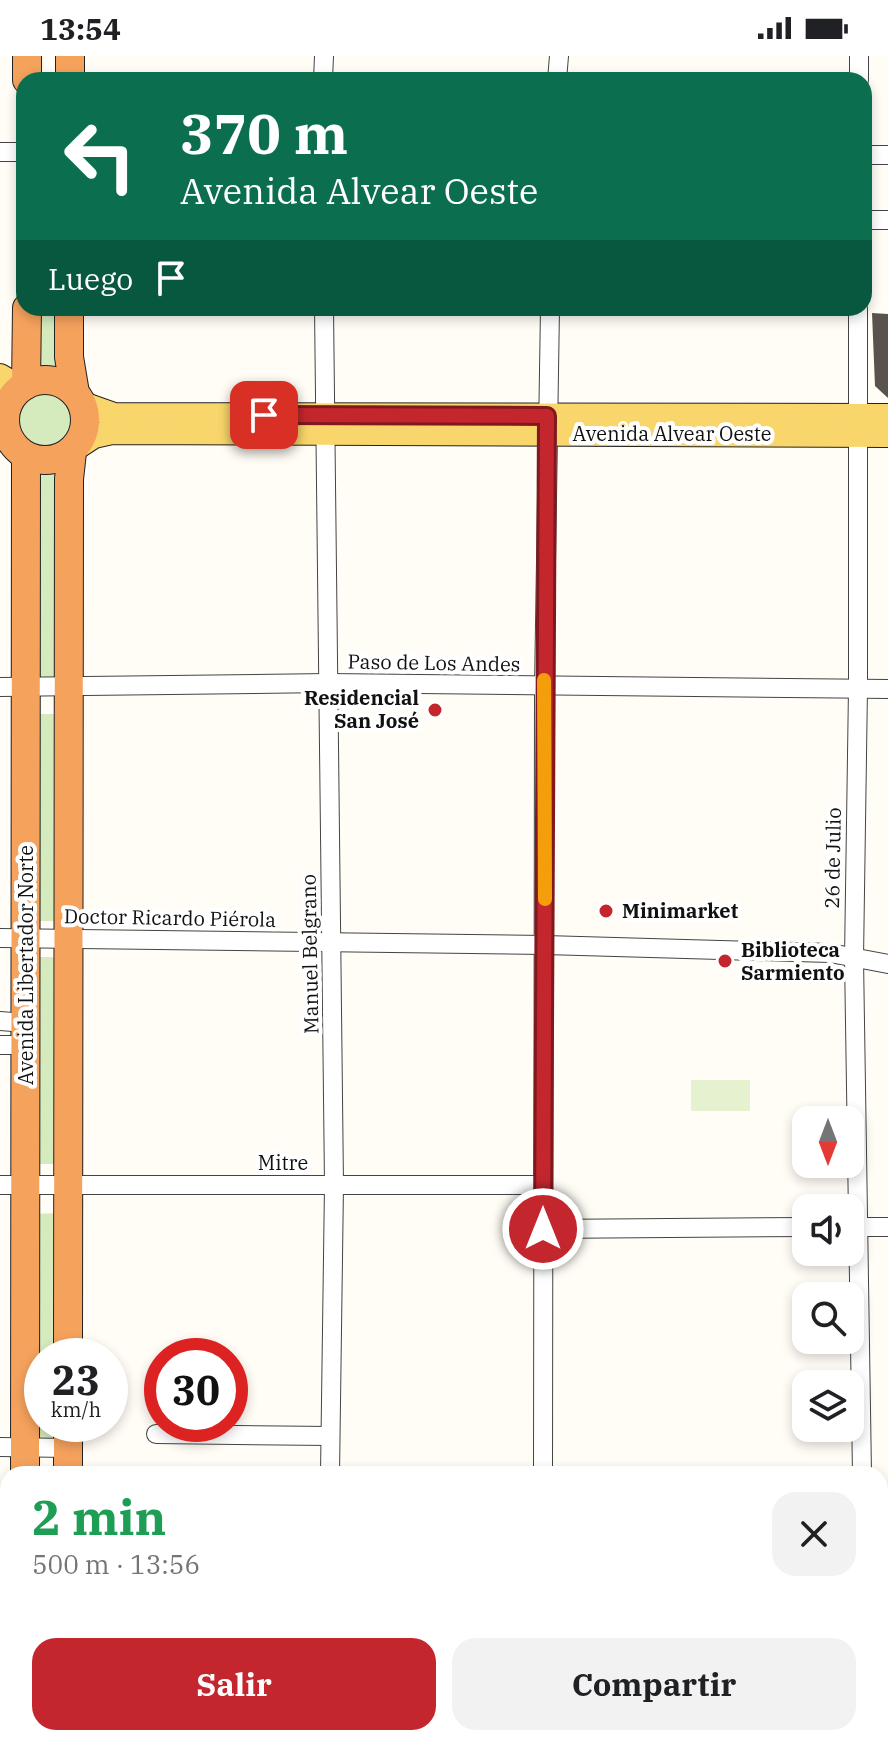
<!DOCTYPE html>
<html lang="es">
<meta charset="utf-8">
<style>
:root{--surface:#fff;--page:#f2f2f2;--text:#202124;--muted:#757577;--accent:#c4262e}
body{margin:0;font-family:"IBM Plex Serif",serif;background:var(--page);color:var(--text);height:100vh;display:flex;flex-direction:column;font-size:30px;white-space:nowrap}
*{box-sizing:border-box;margin:0}
p{font-size:26px;color:var(--muted)}
.icon{flex:none;width:44px;height:44px;fill:none;stroke:currentColor;stroke-width:2;stroke-linecap:round;stroke-linejoin:round}
.map{position:relative;flex:1;overflow:hidden}
.drawer{position:absolute;left:0px;top:1410px;width:888px;height:280px;display:flex;flex-direction:column;background:var(--surface);border-radius:24px 24px 0 0;box-shadow:0 4px 12px #0003}
.drawer>*{flex:none}
.guide{position:absolute;left:16px;top:16px;width:856px;height:244px;border-radius:24px;box-shadow:0 4px 12px #0003;background:#0b6e4f;color:#fff;overflow:hidden}
.needle{width:52px;rotate:180deg}
.controls{position:absolute;left:792px;top:1050px;display:grid;gap:16px}
.controls a{display:grid;place-items:center;width:72px;height:72px;border-radius:16px;background:var(--surface);box-shadow:0 4px 12px #0003;font-size:40px}
.speed{position:absolute;left:24px;top:1282px;display:flex;gap:16px;font-size:40px;font-weight:700;text-align:center}
.speed>*{display:grid;place-content:center;width:104px;height:104px;border-radius:50%;background:var(--surface);box-shadow:0 4px 12px #0003;line-height:1}
.speed small{font-size:20px;font-weight:400}
.speed .limit{border:12px solid #d22;background:#fff;color:#111}
.pin{position:absolute;display:grid;place-items:center;width:68px;height:68px;color:#fff;margin:-34px;border-radius:16px;box-shadow:0 4px 12px #0006}
.me{position:absolute;width:88px;margin:-44px;rotate:0deg;stroke-linejoin:round;filter:drop-shadow(0 0 6px #0008)}
.turn{display:flex;align-items:center;gap:28px;height:168px;padding:0 32px;font-size:36px}
.turn .icon{width:104px;height:104px;stroke-width:2.5}
.turn b{display:block;font-size:56px;line-height:68px}
.then{display:flex;align-items:center;height:76px;padding:0 32px;background:#0003;gap:16px;font-size:30px}
.round{display:grid;place-items:center;flex:none;width:84px;height:84px;border-radius:24px;background:var(--page)}
.overview{display:flex;align-items:center;justify-content:space-between;height:136px;padding:0 32px}
h1{font-size:48px;font-weight:700;line-height:60px;color:#1e9e55}
.button{display:flex;gap:16px;margin-top:auto;padding:16px 32px}
.button a{flex:1;height:92px;border-radius:24px;background:var(--accent);color:#fff;font-size:32px;font-weight:700;line-height:92px;text-align:center}
.button a+a{background:var(--page);color:var(--text)}
.status{display:flex;justify-content:space-between;align-items:center;height:56px;padding:0 40px;background:var(--surface);direction:ltr}
.status svg{height:22px;fill:currentColor}
.map>svg:first-child{display:block}
.green{fill:#d5ebbd}
.pitch{fill:#e6f2cf}
.building{fill:#5a524d}
.lines{fill:none;stroke-linecap:round;stroke-linejoin:round}
.minor-casing{stroke:#444;stroke-width:20}
.major-casing{stroke:#222;stroke-width:26}
.highway-casing{stroke:#222;stroke-width:30}
.minor{stroke:#fff;stroke-width:18}
.major{stroke:#f9d66b;stroke-width:24}
.highway{stroke:#f5a25d;stroke-width:28}
.route-casing{stroke:#7f191e;stroke-width:20}
.route{stroke:#c4262e;stroke-width:14}
.slow{stroke:#f59e0b;stroke-width:14}
.poi-dot{fill:#c4262e;stroke:#fff;stroke-width:3}
.labels{text-anchor:middle;stroke-width:8;stroke-linejoin:round;paint-order:stroke}
.street-label{font-size:20px;fill:#111;stroke:#fff}
.poi-label{font-size:20px;font-weight:bold;fill:#111;stroke:#fff;text-anchor:start}
</style>
<div class="status"><b>13:54</b><svg viewBox="0 0 49 12"><path d="M0 12V9h3v3zM5 12V6h3v6zM10 12V3h3v9zM15 12V0h3v12zM26 1h20v11H26zM47 4h2v5h-2z"/></svg></div>
<div class="map">
<svg width="888" height="1690" viewBox="0 0 888 1690">
<rect width="100%" height="100%" fill="#fffdf5"/>
<g class="green">
<path d="M37,252H59V317H38Z"/>
<circle cx="44" cy="365" r="30"/>
<path d="M37,418H59L60,625H38Z"/>
<path d="M36,658H58L59,865H38Z"/>
<path d="M33,901H55L56,1108H34Z"/>
<path d="M58,1157L57,1300H42V1368H57V1382H35V1158Z"/>
</g>
<rect class="pitch" x="691" y="1024" width="59" height="31"/>
<path class="building" d="M872,257L888,258V342L875,330Z"/>
<g class="lines">
<defs>
<g id="minor">
<path d="M323,24L324,0"/>
<path d="M557,24L559,0"/>
<path d="M859,24V0"/>
<path d="M0,96H24"/>
<path d="M864,99H888"/>
<path d="M864,164H888"/>
<path d="M324,252L334,1129L330,1418"/>
<path d="M858,252V632L854,902L862,1418"/>
<path d="M0,631L328,627L888,633"/>
<path d="M0,882L545,889L830,897L888,908"/>
<path d="M0,965L25,967"/>
<path d="M0,989H25"/>
<path d="M0,1129H543"/>
<path d="M850,1171H888"/>
<path d="M543,1173L806,1171"/>
<path d="M156,1378L330,1380"/>
<path d="M0,1391L68,1392"/>
<path d="M543,1418L544,632L550,252"/>
<path d="M880,1504H888"/>
<path d="M0,1656H8"/>
<path d="M330,1682V1690"/>
<path d="M543,1682V1690"/>
<path d="M701,1690V1682"/>
<path d="M851,1690V1682"/>
</g>
<g id="major">
<path d="M0,320L20,332"/>
<path d="M83,348L114,359L888,360"/>
<path d="M77,391L94,380L112,376L888,379"/>
</g>
<g id="highway">
<path d="M27,0V24"/>
<path d="M70,24V0"/>
<path d="M69,252V301L75,337"/>
<circle cx="45" cy="364" r="40"/>
<path d="M26,329L27,252"/>
<path d="M68,1300L69,423L72,396"/>
<path d="M25,1418L26,400"/>
<path d="M68,1418V1368"/>
<path d="M26,1690V1682"/>
<path d="M66,1690V1682"/>
</g>
</defs>
<use href="#minor" class="minor-casing"/>
<use href="#major" class="major-casing"/>
<use href="#highway" class="highway-casing"/>
<use href="#minor" class="minor"/>
<use href="#major" class="major"/>
<use href="#highway" class="highway"/>
</g>
<g class="lines">
<defs>
<path id="route" d="M264,359L547,360L543,1173"/>
</defs>
<use href="#route" class="route-casing"/>
<use href="#route" class="route"/>
<path class="slow" d="M544,624L545,843"/>
</g>
<g class="poi-dot">
<circle cx="435" cy="654" r="8"/>
<circle cx="606" cy="855" r="8"/>
<circle cx="725" cy="905" r="8"/>
</g>
<g class="labels">
<g class="street-label">
<text x="672" y="385">Avenida Alvear Oeste</text>
<text transform="translate(434 607) rotate(1)" y="7">Paso de Los Andes</text>
<text transform="translate(833 802) rotate(-89)" y="7">26 de Julio</text>
<text transform="translate(170 862) rotate(1)" y="7">Doctor Ricardo Piérola</text>
<text transform="translate(310 898) rotate(-91)" y="7">Manuel Belgrano</text>
<text transform="translate(26 909) rotate(-90)" y="7">Avenida Libertador Norte</text>
<text x="283" y="1114">Mitre</text>
</g>
<g class="poi-label">
<text x="419" y="649" text-anchor="end">Residencial<tspan x="419" dy="23">San José</tspan></text>
<text x="622" y="862">Minimarket</text>
<text x="741" y="901">Biblioteca<tspan x="741" dy="23">Sarmiento</tspan></text>
</g>
</g>
</svg>
<div class="controls">
<a><svg class="needle" viewBox="-14 -14 28 28"><path d="M0-13l5 13h-10z" fill="#e53935"/><path d="M0 13l5-13h-10z" fill="#757577"/></svg></a>
<a><svg class="icon" aria-label="sound" viewBox="0 0 24 24"><path d="M4 9h4l5-4v14l-5-4H4zM17 9q2 3 0 6"/></svg></a>
<a><svg class="icon" aria-label="search" viewBox="0 0 24 24"><circle cx="10" cy="10" r="6"/><path d="M15 15l6 6"/></svg></a>
<a><svg class="icon" aria-label="layers" viewBox="0 0 24 24"><path d="M12 4l9 5-9 5-9-5zM3 14l9 5 9-5"/></svg></a>
</div>
<div class="speed"><div>23<small>km/h</small></div><div class="limit">30</div></div>
<div class="pin" style="left:264px;top:359px;background:#d93025"><svg class="icon" aria-label="arrive" viewBox="0 0 24 24"><path d="M6 21V4h12l-3 4 3 4H6"/></svg></div>
<svg class="me" style="left:543px;top:1173px" viewBox="-20 -20 40 40"><circle r="17" fill="#c4262e" stroke="#fff" stroke-width="3"/><path d="M0-11L8 9 0 5-8 9z" fill="#fff"/></svg>
<div class="guide">
<div class="turn"><svg class="icon" aria-label="left" viewBox="0 0 24 24"><path d="M17 20v-9H6M10 6l-5 5 5 5"/></svg><div><b>370 m</b>Avenida Alvear Oeste</div></div>
<div class="then">Luego<svg class="icon" aria-label="arrive" viewBox="0 0 24 24"><path d="M6 21V4h12l-3 4 3 4H6"/></svg></div>
</div>
<section class="drawer">
<div class="overview"><div><h1>2 min</h1><p>500 m · 13:56</p></div><a class="round"><svg class="icon" aria-label="close" viewBox="0 0 24 24"><path d="M6 6l12 12M18 6L6 18"/></svg></a></div>
<div class="button"><a>Salir</a><a>Compartir</a></div>
</section>
</div>
